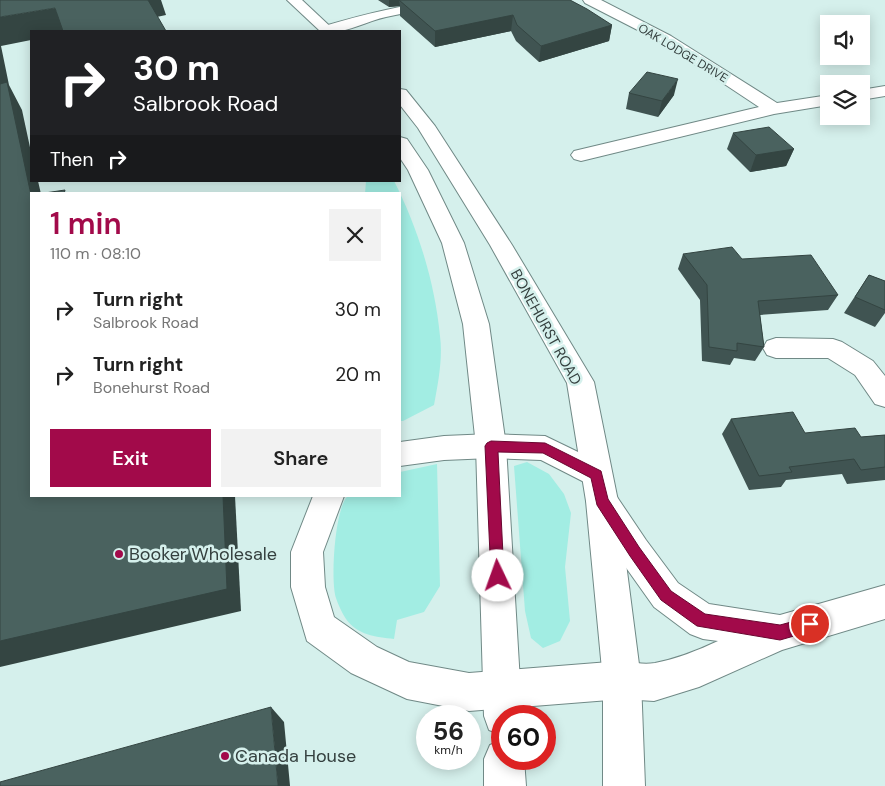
<!DOCTYPE html>
<meta charset="utf-8">
<style>
:root{--surface:#fff;--page:#f2f2f2;--text:#222;--muted:#767676;--accent:#a20a4a}
body{margin:0;font-family:"DM Sans",sans-serif;background:var(--page);color:var(--text);height:100vh;display:flex;flex-direction:column;font-size:19px;white-space:nowrap}
*{box-sizing:border-box;margin:0}
p{font-size:16px;color:var(--muted)}
.icon{flex:none;width:28px;height:28px;fill:none;stroke:currentColor;stroke-width:2;stroke-linecap:round;stroke-linejoin:round}
.map{position:relative;flex:1;overflow:hidden}
.sheet{position:absolute;left:30px;top:192px;width:371px;height:305px;display:flex;flex-direction:column;background:var(--surface);border-radius:0px;box-shadow:0 2px 12px #0003}
.sheet>*{flex:none}
.hud{position:absolute;left:30px;top:30px;width:371px;height:152px;border-radius:0px;box-shadow:0 2px 12px #0003;background:#202124;color:#fff;overflow:hidden}
.fabs{position:absolute;left:820px;top:15px;display:grid;gap:10px}
.fabs a{display:grid;place-items:center;width:50px;height:50px;border-radius:0px;background:var(--surface);box-shadow:0 2px 12px #0003;font-size:25px}
.speed{position:absolute;left:416px;top:705px;display:flex;gap:10px;font-size:25px;font-weight:700;text-align:center}
.speed>*{display:grid;place-content:center;width:65px;height:65px;border-radius:50%;background:var(--surface);box-shadow:0 2px 12px #0003;line-height:1}
.speed small{font-size:12px;font-weight:400}
.speed .limit{border:8px solid #d22;background:#fff;color:#111}
.pin{position:absolute;display:grid;place-items:center;width:42px;height:42px;color:#fff;margin:-21px;border:2px solid #fff;border-radius:50%;box-shadow:0 1px 5px #0007}
.me{position:absolute;width:55px;margin:-28px;rotate:357deg;stroke-linejoin:round;filter:drop-shadow(0 0 4px #0008)}
.turn{display:flex;align-items:center;gap:18px;height:105px;padding:0 20px;font-size:22px}
.turn .icon{width:65px;height:65px;stroke-width:2.5}
.turn b{display:block;font-size:35px;line-height:42px}
.then{display:flex;align-items:center;height:48px;padding:0 20px;background:#0003;gap:10px;font-size:19px}
.round{display:grid;place-items:center;flex:none;width:52px;height:52px;border-radius:0px;background:var(--page)}
.headline{display:flex;align-items:center;justify-content:space-between;height:85px;padding:0 20px}
h1{font-size:30px;font-weight:600;line-height:38px;color:var(--accent)}
.primary-button{display:flex;gap:10px;margin-top:auto;padding:10px 20px}
.primary-button a{flex:1;height:58px;border-radius:0px;background:var(--accent);color:#fff;font-size:20px;font-weight:600;line-height:58px;text-align:center}
.primary-button a+a{background:var(--page);color:var(--text)}
ul{padding:0;list-style:none}
li{display:flex;align-items:center;gap:15px;height:65px;padding:0 20px}
li div{flex:1}
li b{display:block;font-size:19px}
li em{font-style:normal}
.map>svg:first-child{display:block}
.green{fill:#a2ede3}
.lines{fill:none;stroke-linecap:round;stroke-linejoin:round}
.minor-casing{stroke:#708986;stroke-width:2}
.tertiary-casing{stroke:#708986;stroke-width:2}
.primary-casing{stroke:#708986;stroke-width:2}
.minor{fill:#fff;fill-rule:evenodd}
.tertiary{fill:#fff;fill-rule:evenodd}
.primary{fill:#fff;fill-rule:evenodd}
.wall{fill:#405452}
.shaded-wall{fill:#344542}
.building{fill:#4a625f;stroke:#344542}
.route{fill:#a20a4a;stroke:#690630}
.poi-dot{fill:#a20a4a;stroke:#d5f0ec;stroke-width:2}
.labels{text-anchor:middle;stroke-width:5;stroke-linejoin:round;paint-order:stroke}
.far-street-label{font-size:12px;fill:#343f3e;stroke:#d5f0ec}
.street-label{font-size:15px;fill:#343f3e;stroke:#d5f0ec}
.near-poi-label{font-size:18px;fill:#343f3e;stroke:#d5f0ec;text-anchor:start}
</style>
<div class="map">
<svg width="885" height="786" viewBox="0 0 885 786">
<rect width="100%" height="100%" fill="#d5f0ec"/>
<g class="green">
<path d="M366,181H394C418,228 435,283 440,336C443,358 438,384 434,405L403,421H400V194H365Z"/>
<path d="M527,462L549,474L564,494L571,513L565,567L570,621L560,641L543,648L531,638L525,611L514,466Z"/>
<path d="M437,464L440,586L424,612L397,620L394,639C376,637 357,635 346,619C342,613 338,604 336,598C330,581 335,506 348,496H400V472Z"/>
</g>
<g class="lines">
<defs>
<g id="minor">
<path d="M450,0H509L502,4C463,7 424,8 386,17C366,21 338,38 319,30L321,27C365,14 404,4 450,0Z"/>
<path d="M583,0H601L671,36L777,103L829,95V105L774,114L581,161L574,159L571,155L574,151L759,107L661,42L585,3Z"/>
<path d="M885,86V96L861,100V90Z"/>
<path d="M776,338L833,339L842,342L873,361L885,376V407L875,404L855,375L828,358H776L767,355L763,348L767,341Z"/>
<path d="M491,434L545,436L607,466L611,475L607,484L596,488L541,460L491,458L444,460L400,466V442L444,436Z"/>
<path d="M313,496H344L323,552L325,587L334,617L377,647L409,662L469,673L622,661L635,667L641,680L635,693L622,699L469,711L407,699L351,673L307,641L291,587V552Z"/>
</g>
<path id="tertiary" d="M602,487L613,491L646,540L678,583L709,604L780,615L885,585V619L782,650L699,687L654,701L622,699L609,693L603,680L609,667C630,658 636,666 655,663C676,659 699,650 718,641L703,639L690,634L654,607L622,562L586,501L591,491Z"/>
<g id="primary">
<path d="M287,0H302L335,31H320Z"/>
<path d="M400,89L406,90L435,126L512,245L594,382L618,501L641,680L645,786H603V680L586,501L567,383L490,245L418,128L400,105Z"/>
<path d="M400,137L407,139L428,170L464,243L489,324L506,446L522,716H502V735L489,730L484,716L476,446L463,324L442,243L408,170L400,158Z"/>
<path d="M502,740V759H524L526,786H484V759L490,745Z"/>
</g>
</defs>
<use href="#minor" class="minor-casing"/>
<use href="#tertiary" class="tertiary-casing"/>
<use href="#primary" class="primary-casing"/>
<use href="#minor" class="minor"/>
<use href="#tertiary" class="tertiary"/>
<use href="#primary" class="primary"/>
</g>
<g class="wall">
<path d="M378,0H570L612,25L609,41L539,62L516,41L511,31L435,47L400,16V6L389,7Z"/>
<path d="M629,93L674,95L658,117L626,109Z"/>
<path d="M733,133L794,149L786,166L750,172L727,149Z"/>
<path d="M683,254L742,259L838,295L828,310L760,315L764,347L755,361L734,358L730,365L702,361L700,300L678,269Z"/>
<path d="M869,275L885,281V313L875,327L844,313Z"/>
<path d="M731,419L805,433L861,437L885,435V480L847,484L842,474L786,480L781,487L749,490L722,434Z"/>
</g>
<g class="shaded-wall">
<path d="M146,0H161L166,15L152,18Z"/>
<path d="M389,0H438H399L400,6L389,7Z"/>
<path d="M55,8L65,31H31V40L1,46L9,85L22,110L31,152V181H38L41,194H31V196L0,86V17Z"/>
<path d="M513,15L511,31L435,47V31Z"/>
<path d="M612,25L609,41L539,62L541,46Z"/>
<path d="M678,79L674,95L658,117L662,101Z"/>
<path d="M794,149L786,166L750,172L756,155Z"/>
<path d="M223,496H235L241,611L0,667V641Z"/>
<path d="M271,707L284,722L290,786H278Z"/>
</g>
<g class="building">
<path d="M0,0H148L166,31H63L55,8L0,17Z"/>
<path d="M399,0H570L587,9L612,25L541,46L517,25L513,15L435,31Z"/>
<path d="M647,72L678,79L662,101L629,93Z"/>
<path d="M7,82L31,195V496H223L227,589L0,641V84Z"/>
<path d="M769,127L794,149L756,155L733,133Z"/>
<path d="M65,190L64,194H38Z"/>
<path d="M732,247L742,259L811,255L838,295L758,301L764,347L737,343V351L709,347L707,285L683,254Z"/>
<path d="M869,275L885,281V310L855,297Z"/>
<path d="M793,412L805,433L855,428L861,437L885,435V467L861,470L854,459L789,467L792,472L759,476L731,419Z"/>
<path d="M271,707L278,786H0V782Z"/>
</g>
<path class="route" d="M491,441L545,443L601,471L608,499L639,547L671,591L705,614L780,625L810,617L815,619L817,624L815,630L780,640L697,626L661,600L630,556L597,505L591,478L543,453L498,452L504,576L502,581L498,583L493,581L491,576L485,446L487,443Z"/>
<g class="poi-dot">
<circle cx="119" cy="554" r="5"/>
<circle cx="225" cy="756" r="5"/>
</g>
<g class="labels">
<g class="far-street-label">
<text transform="translate(683 53) rotate(31)" y="4">OAK LODGE DRIVE</text>
</g>
<g class="street-label">
<text transform="translate(546 327) rotate(61)" y="5">BONEHURST ROAD</text>
</g>
<g class="near-poi-label">
<text x="129" y="560">Booker Wholesale</text>
<text x="235" y="762">Canada House</text>
</g>
</g>
</svg>
<div class="fabs">
<a><svg class="icon" aria-label="sound" viewBox="0 0 24 24"><path d="M4 9h4l5-4v14l-5-4H4zM17 9q2 3 0 6"/></svg></a>
<a><svg class="icon" aria-label="layers" viewBox="0 0 24 24"><path d="M12 4l9 5-9 5-9-5zM3 14l9 5 9-5"/></svg></a>
</div>
<div class="speed"><div>56<small>km/h</small></div><div class="limit">60</div></div>
<div class="pin" style="left:810px;top:624px;background:#d93025"><svg class="icon" aria-label="arrive" viewBox="0 0 24 24"><path d="M6 21V4h12l-3 4 3 4H6"/></svg></div>
<svg class="me" style="left:498px;top:576px" viewBox="-20 -20 40 40"><circle r="19" fill="#fff"/><path d="M0-13L10 11 0 6-10 11z" fill="#a20a4a"/></svg>
<div class="hud">
<div class="turn"><svg class="icon" aria-label="right" viewBox="0 0 24 24"><path d="M7 20v-9h11M14 6l5 5-5 5"/></svg><div><b>30 m</b>Salbrook Road</div></div>
<div class="then">Then<svg class="icon" aria-label="right" viewBox="0 0 24 24"><path d="M7 20v-9h11M14 6l5 5-5 5"/></svg></div>
</div>
<section class="sheet">
<div class="headline"><div><h1>1 min</h1><p>110 m · 08:10</p></div><a class="round"><svg class="icon" aria-label="close" viewBox="0 0 24 24"><path d="M6 6l12 12M18 6L6 18"/></svg></a></div>
<ul>
<li><svg class="icon" aria-label="right" viewBox="0 0 24 24"><path d="M7 20v-9h11M14 6l5 5-5 5"/></svg><div><b>Turn right</b><p>Salbrook Road</p></div><em>30 m</em></li>
<li><svg class="icon" aria-label="right" viewBox="0 0 24 24"><path d="M7 20v-9h11M14 6l5 5-5 5"/></svg><div><b>Turn right</b><p>Bonehurst Road</p></div><em>20 m</em></li>
</ul>
<div class="primary-button"><a>Exit</a><a>Share</a></div>
</section>
</div>
